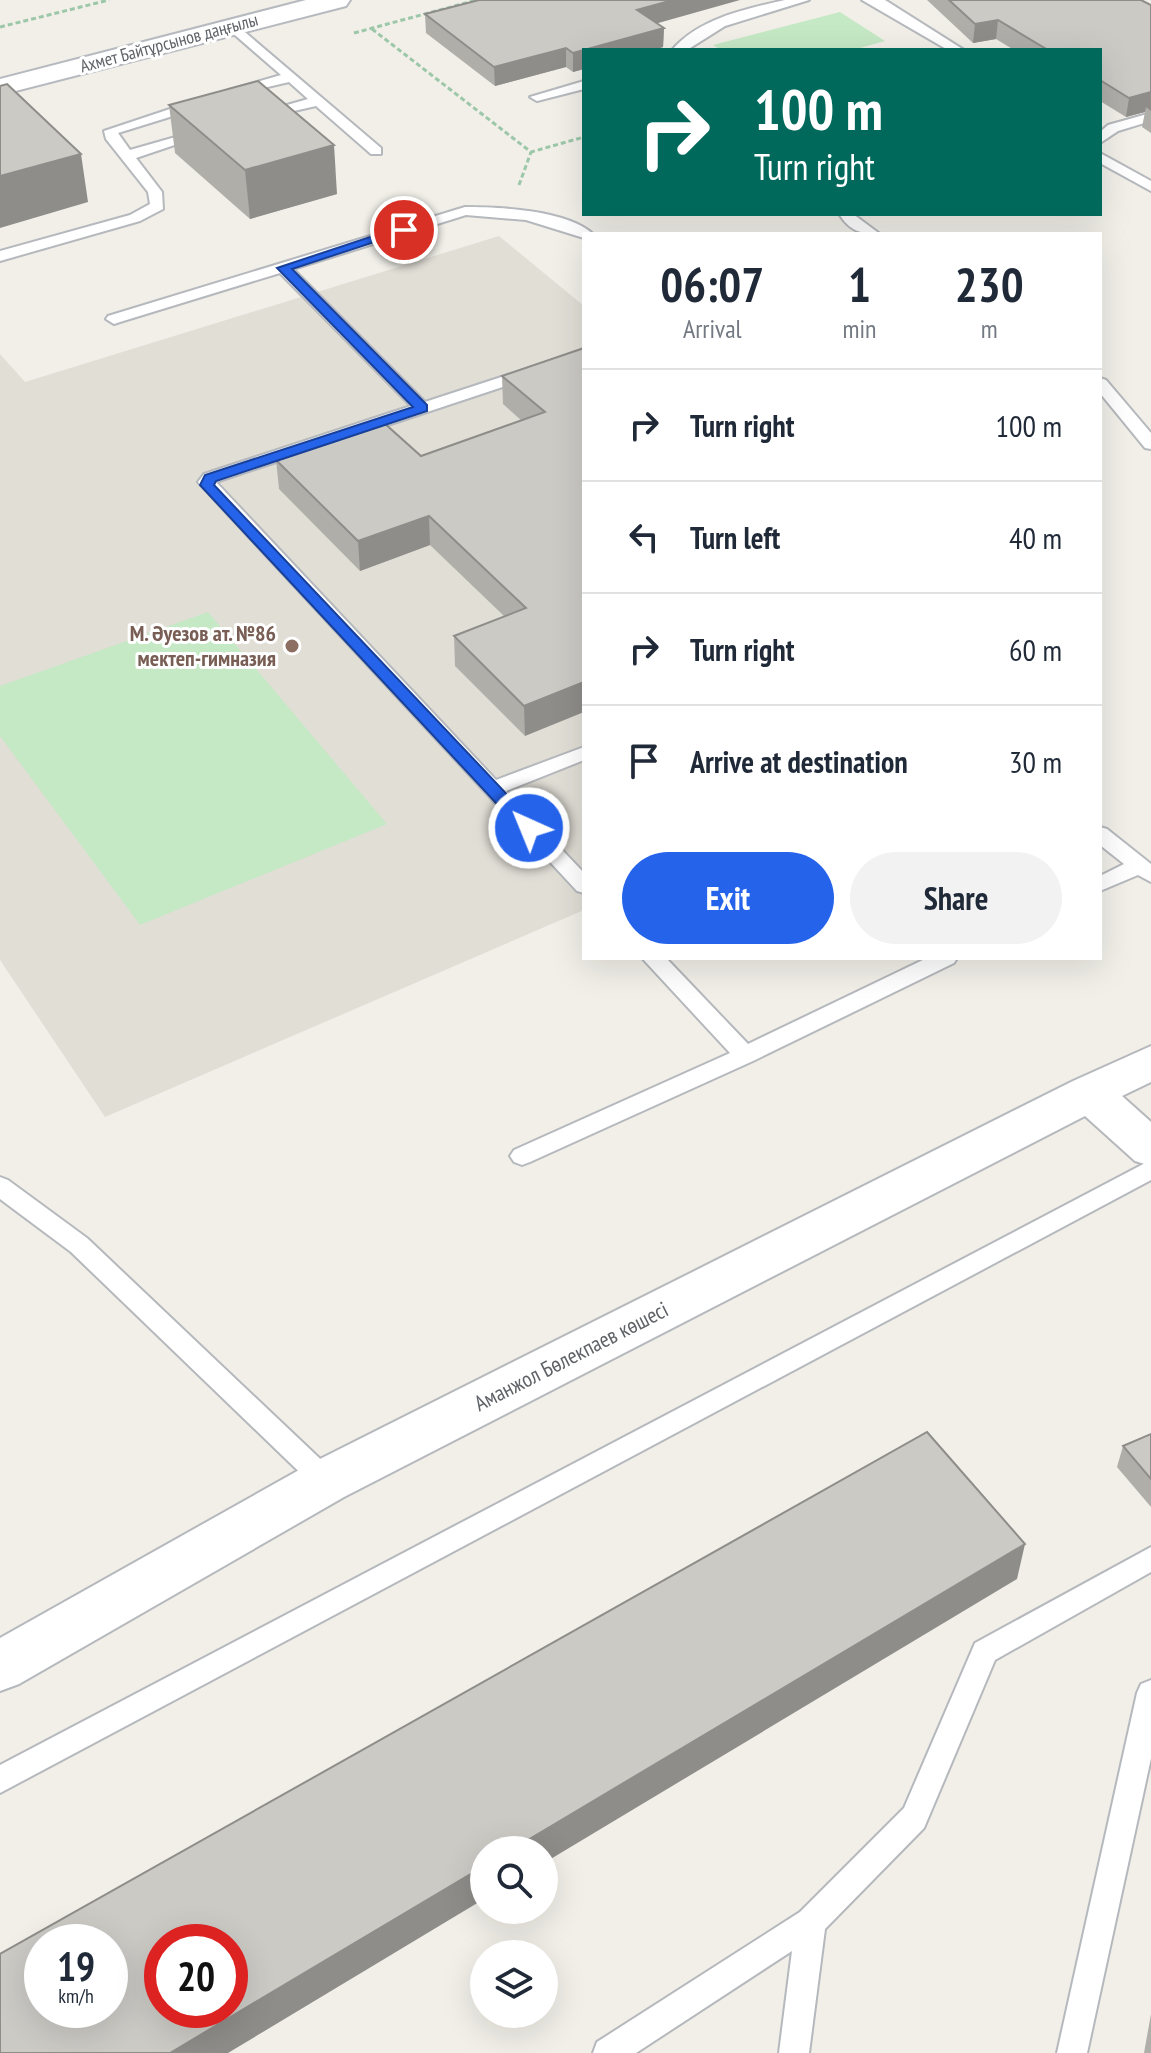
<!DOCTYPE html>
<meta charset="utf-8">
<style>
:root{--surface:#fff;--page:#f2f2f3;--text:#1f2937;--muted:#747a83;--line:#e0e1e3;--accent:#2563eb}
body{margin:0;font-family:"PT Sans Narrow",sans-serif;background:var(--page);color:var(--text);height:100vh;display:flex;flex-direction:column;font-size:30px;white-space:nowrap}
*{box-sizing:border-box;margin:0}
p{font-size:26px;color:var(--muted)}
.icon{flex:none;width:44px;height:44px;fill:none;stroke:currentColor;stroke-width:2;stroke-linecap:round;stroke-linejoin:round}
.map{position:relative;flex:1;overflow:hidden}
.panel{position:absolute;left:582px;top:232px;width:520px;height:728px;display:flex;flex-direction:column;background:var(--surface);border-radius:0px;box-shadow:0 8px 32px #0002}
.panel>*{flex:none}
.guide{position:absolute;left:582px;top:48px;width:520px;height:168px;border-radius:0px;box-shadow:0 8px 32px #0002;background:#00695c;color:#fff;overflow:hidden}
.controls{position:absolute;left:470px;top:1836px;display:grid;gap:16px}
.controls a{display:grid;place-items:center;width:88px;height:88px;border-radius:50%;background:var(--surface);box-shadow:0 8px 32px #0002;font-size:40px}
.speed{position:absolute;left:24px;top:1924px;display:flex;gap:16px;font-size:40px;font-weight:700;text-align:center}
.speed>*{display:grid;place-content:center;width:104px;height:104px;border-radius:50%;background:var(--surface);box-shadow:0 8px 32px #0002;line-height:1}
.speed small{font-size:20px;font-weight:400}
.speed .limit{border:12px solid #d22;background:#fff;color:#111}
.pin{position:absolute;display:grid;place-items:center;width:68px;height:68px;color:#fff;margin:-34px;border:4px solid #fff;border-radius:50%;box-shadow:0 2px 8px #0007}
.me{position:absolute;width:88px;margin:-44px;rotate:316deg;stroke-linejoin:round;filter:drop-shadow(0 0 6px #0008)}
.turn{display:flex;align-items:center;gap:28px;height:168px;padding:0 40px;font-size:36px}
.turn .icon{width:104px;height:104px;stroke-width:2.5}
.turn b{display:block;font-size:56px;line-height:68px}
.eta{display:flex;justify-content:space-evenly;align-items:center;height:136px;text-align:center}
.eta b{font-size:48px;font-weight:600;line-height:56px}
.action{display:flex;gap:16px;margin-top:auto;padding:16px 40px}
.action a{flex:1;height:92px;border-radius:48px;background:var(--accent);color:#fff;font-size:32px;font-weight:600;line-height:92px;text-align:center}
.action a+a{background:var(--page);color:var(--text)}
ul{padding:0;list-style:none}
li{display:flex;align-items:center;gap:24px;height:112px;padding:0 40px;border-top:2px solid var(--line)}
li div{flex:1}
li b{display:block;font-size:30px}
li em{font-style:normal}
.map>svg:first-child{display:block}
.education{fill:#e1ded6}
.green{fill:#c5e8c5}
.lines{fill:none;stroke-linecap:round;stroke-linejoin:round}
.lane-casing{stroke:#b5b8bc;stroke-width:4}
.street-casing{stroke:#b5b8bc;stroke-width:4}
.secondary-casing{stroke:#b6babf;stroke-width:4}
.path{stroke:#9cc7a9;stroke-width:3;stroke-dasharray:5 3;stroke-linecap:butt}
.lane{fill:#fff;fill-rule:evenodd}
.street{fill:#fff;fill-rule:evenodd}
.secondary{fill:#fff;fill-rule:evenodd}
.wall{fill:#afaea9}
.shaded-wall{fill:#8f8d8a}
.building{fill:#cccac5;stroke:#8f8d8a;stroke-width:2;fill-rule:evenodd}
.route{fill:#2563eb;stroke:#184099;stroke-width:2}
.education-dot{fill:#8d6e63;stroke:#fff;stroke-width:3}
.labels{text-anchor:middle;stroke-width:6;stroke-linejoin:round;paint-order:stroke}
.far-street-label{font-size:18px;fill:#5f6368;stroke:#fff}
.education-label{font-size:22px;font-weight:bold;fill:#785e54;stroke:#fff;text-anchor:end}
.street-label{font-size:22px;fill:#5f6368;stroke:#fff}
</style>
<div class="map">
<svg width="1151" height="2053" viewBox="0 0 1151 2053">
<rect width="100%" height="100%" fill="#f1efe8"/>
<path class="education" d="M499,236L584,306V910L105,1117L0,960V354L25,382Z"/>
<g class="green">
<path d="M840,12L885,41L853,50H721L713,45Z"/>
<path d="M208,612L387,824L140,925L0,736V686Z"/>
</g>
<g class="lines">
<defs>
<g id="lane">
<path d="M785,0H809L725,26L687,50H672C700,18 746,9 785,0Z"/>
<path d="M862,0H885L964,50H948Z"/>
<path d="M233,22L381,148V154H371L316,106L259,119V113L308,99L289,82L229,96V90L281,75L228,29V23Z"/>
<path d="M584,81V89L537,101L530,97Z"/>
<path d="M197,100L204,104L202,107L118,133L130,150L200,130L207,134L136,158L162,192L163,209L140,221L0,261V251L130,215L150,204L148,192L106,139L104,131Z"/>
<path d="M1151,113V121L1118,131L1100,143V132L1108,125Z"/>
<path d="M1100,153L1151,181V191L1100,163Z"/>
<path d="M465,207C499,207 567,210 593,234H584V238L526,220L466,215L293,269L425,402L584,350V360L216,482L496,780L584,747V760L506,791L584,873V893L577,891L198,482L204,474L411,406L280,273L120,322L114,324L106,319L108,316Z"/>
<path d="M839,214H853L880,234C860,234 850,231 839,214Z"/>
<path d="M1100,378L1106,380L1151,433V449L1145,448L1100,393Z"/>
<path d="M1100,827L1107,829L1151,864V882L1138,875L1100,891V876L1124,864L1100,845Z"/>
<path d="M642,958H666L748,1044L927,958H957L954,963L753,1061L530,1162L522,1165L514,1162L510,1156L514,1150L730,1053Z"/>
<path d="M1151,1160V1180L0,1793V1765Z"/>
<path d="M0,1177L8,1180L87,1238L335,1473L339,1481L335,1489L326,1492L317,1489L71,1252L0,1199Z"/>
<path d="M1151,1547V1572L995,1660L924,1828L825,1929L809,2053H779L792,1951L636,2053H593L597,2042L800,1912L904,1808L975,1643Z"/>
<path d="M1151,1680V1758L1087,2053H1057L1137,1693L1141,1684Z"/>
</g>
<path id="street" d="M1151,1046V1082L1122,1096L1151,1122V1166L1135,1161L1085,1116L344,1497L19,1684L0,1691V1638L308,1465L1073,1081Z"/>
<path id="secondary" d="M306,0H350L346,6L0,95V79Z"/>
</defs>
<use href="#lane" class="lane-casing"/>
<use href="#street" class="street-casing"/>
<use href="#secondary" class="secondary-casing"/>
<g class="path">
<path d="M0,27L109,0"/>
<path d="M372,29L531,152L584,137"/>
<path d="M354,33L477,0"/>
<path d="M519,185L531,152"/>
</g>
<use href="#lane" class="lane"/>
<use href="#street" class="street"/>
<use href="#secondary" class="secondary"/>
</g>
<g class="wall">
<path d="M927,0H1141L1151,5V133L1142,127L1145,112L1126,117L1100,101V50H1014L996,39L973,43Z"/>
<path d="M425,14L656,23L664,28L663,47L654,50H584V69L573,72L566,67L495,86L426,33Z"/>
<path d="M169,105L337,194L250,219L175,153Z"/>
<path d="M584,348L525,736L455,666L454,636L504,616L430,545L360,571L279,489L276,460L421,456L522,421L503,404L502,376Z"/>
<path d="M1151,1434V1507L1117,1467L1123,1446Z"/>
<path d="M1151,2014V2053H1144Z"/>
</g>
<g class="shaded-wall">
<path d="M673,0H740L637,29V10Z"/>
<path d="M998,20L996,39L973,43L975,24Z"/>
<path d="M664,28L663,47L654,50H584Z"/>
<path d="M566,48V67L495,86L494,67Z"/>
<path d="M584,50V69L573,72V53Z"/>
<path d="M1151,92V111L1146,107L1145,112L1126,117L1129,98Z"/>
<path d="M334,145L337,194L250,219L245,170Z"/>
<path d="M81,154L88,202L0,228V176Z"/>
<path d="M429,516L430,545L360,571L358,541Z"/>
<path d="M584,682V712L525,736L524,706Z"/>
<path d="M1025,1544L1017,1579L544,1863V1850H511Z"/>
<path d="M484,1866V1899L228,2053H170Z"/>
</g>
<g class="building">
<path d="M479,0H673L637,10L664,28L573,53L566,48L494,67L425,14Z"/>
<path d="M949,0H1141L1151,5V92L1129,98L1100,80V50H1048L998,20L975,24Z"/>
<path d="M258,81L334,145L245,170L169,105Z"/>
<path d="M7,84L81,154L0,176V86Z"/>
<path d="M584,348V682L524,706L454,636L526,608L429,516L358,541L276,460L384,423L421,456L545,412L502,376Z"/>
<path d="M927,1432L1025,1544L511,1850H484V1866L170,2053H0V1954ZM42,1942H110V2010H42ZM162,1942H230V2010H162Z"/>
<path d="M1151,1434V1479L1123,1446Z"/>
</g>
<path class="route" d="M400,227L411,230L292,269L427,405V411L216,481L214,485L535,824L538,828L529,833L523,832L200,485L205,475L413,407L277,268Z"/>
<circle class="education-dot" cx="292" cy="646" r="8"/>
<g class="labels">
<g class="far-street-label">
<text transform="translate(169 43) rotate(-15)" y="6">Ахмет Байтұрсынов даңғылы</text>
</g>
<g class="education-label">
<text x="276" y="641">М. Әуезов ат. №86<tspan x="276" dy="25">мектеп-гимназия</tspan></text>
</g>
<g class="street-label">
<text transform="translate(571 1356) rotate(-27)" y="8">Аманжол Бөлекпаев көшесі</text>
</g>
</g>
</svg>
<div class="controls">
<a><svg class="icon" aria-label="search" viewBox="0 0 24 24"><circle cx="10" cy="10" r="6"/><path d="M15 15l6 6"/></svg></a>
<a><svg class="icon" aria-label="layers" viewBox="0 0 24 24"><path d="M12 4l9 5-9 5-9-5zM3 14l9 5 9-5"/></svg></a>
</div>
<div class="speed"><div>19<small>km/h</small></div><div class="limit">20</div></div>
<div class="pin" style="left:404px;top:230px;background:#d93025"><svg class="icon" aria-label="arrive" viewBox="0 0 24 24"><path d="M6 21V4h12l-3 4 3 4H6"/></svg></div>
<svg class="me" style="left:529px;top:828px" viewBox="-20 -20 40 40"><circle r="17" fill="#2563eb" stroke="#fff" stroke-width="3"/><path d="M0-11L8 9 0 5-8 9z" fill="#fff"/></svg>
<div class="guide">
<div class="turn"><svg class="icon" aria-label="right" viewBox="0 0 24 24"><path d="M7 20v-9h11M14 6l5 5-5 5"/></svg><div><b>100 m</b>Turn right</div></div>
</div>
<section class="panel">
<div class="eta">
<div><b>06:07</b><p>Arrival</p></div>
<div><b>1</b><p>min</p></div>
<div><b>230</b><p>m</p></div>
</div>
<ul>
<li><svg class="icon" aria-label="right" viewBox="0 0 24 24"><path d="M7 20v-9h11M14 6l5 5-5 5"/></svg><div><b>Turn right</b></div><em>100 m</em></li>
<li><svg class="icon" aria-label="left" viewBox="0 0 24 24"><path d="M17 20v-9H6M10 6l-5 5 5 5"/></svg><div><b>Turn left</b></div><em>40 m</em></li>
<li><svg class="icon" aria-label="right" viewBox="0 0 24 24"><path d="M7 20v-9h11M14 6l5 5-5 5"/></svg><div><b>Turn right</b></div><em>60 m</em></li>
<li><svg class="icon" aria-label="arrive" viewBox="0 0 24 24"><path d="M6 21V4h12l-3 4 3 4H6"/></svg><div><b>Arrive at destination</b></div><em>30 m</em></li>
</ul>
<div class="action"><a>Exit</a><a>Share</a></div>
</section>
</div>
